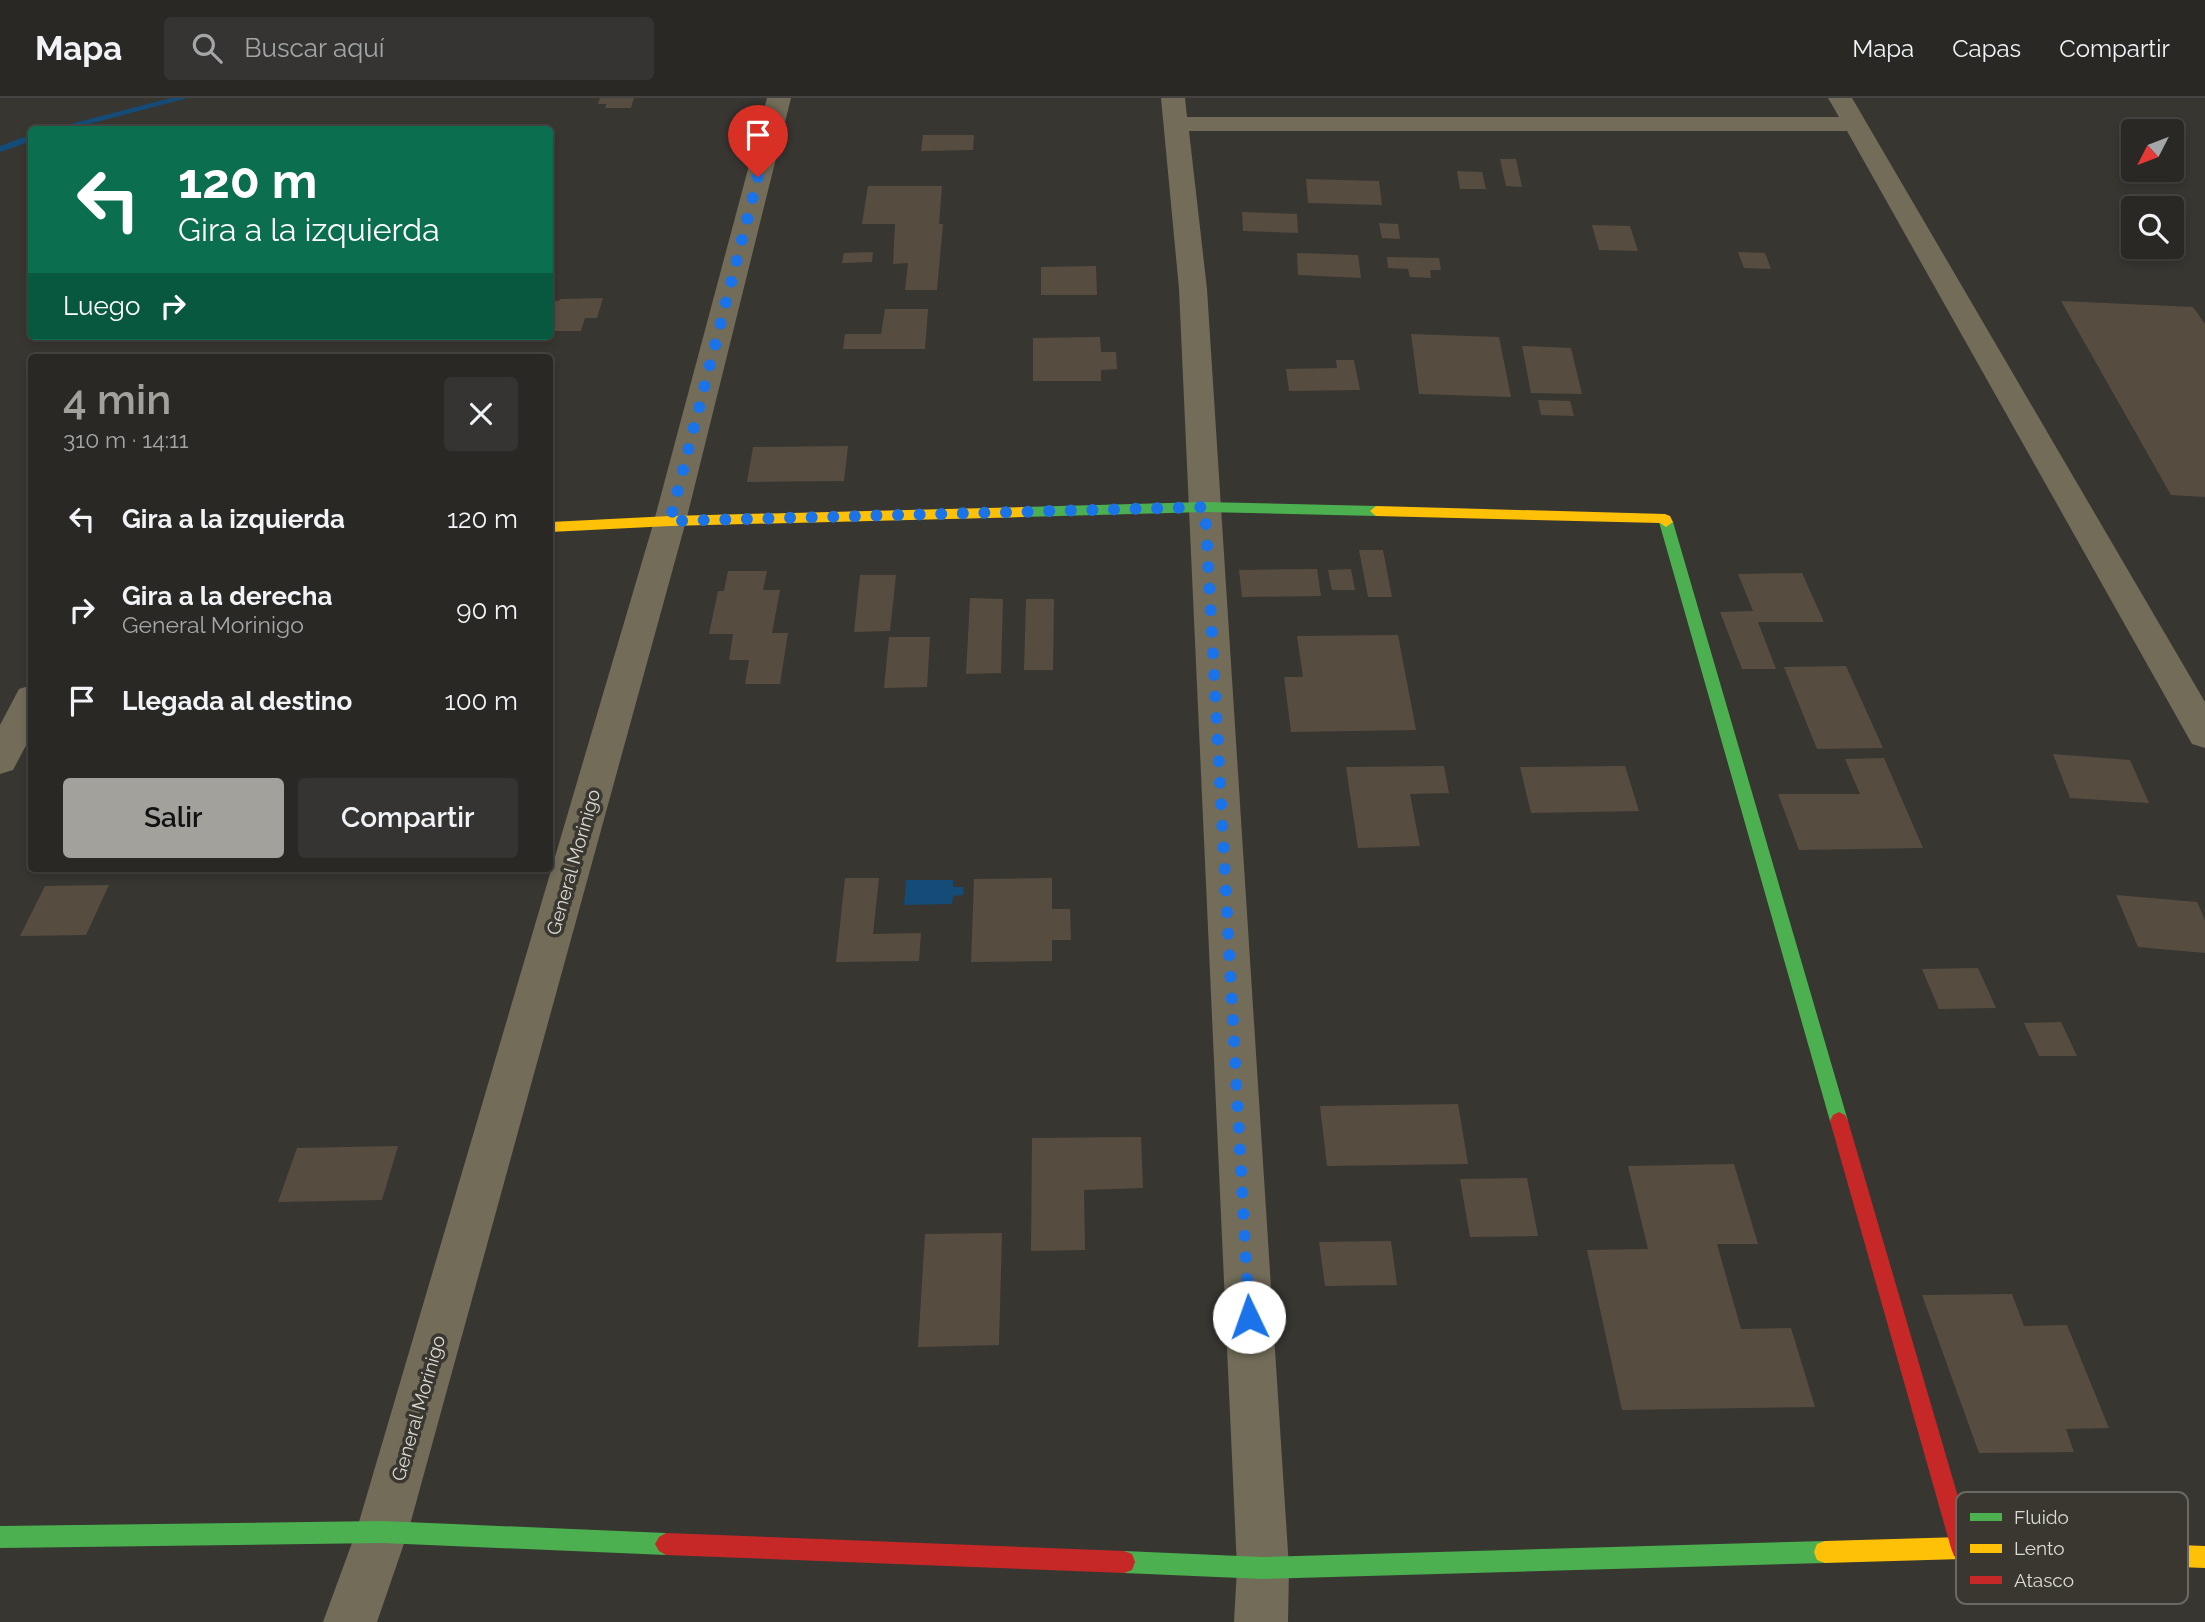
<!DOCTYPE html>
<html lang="es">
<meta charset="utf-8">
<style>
:root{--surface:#292825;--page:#353432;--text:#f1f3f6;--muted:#a5a6a7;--line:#454442;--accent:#a2a19c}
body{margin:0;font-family:Raleway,sans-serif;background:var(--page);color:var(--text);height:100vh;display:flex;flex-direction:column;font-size:26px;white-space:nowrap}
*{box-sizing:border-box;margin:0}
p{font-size:23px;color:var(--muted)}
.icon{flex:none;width:38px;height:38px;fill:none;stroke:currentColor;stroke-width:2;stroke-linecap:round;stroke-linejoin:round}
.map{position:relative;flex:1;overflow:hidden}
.drawer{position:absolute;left:28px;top:256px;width:525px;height:518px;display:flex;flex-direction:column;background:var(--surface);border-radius:7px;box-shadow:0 4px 10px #0003,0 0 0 2px var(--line)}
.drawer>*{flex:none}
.hud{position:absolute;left:28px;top:28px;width:525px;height:214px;border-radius:7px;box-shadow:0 4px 10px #0003,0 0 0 2px var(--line);background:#0b6e4f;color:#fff;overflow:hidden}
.needle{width:46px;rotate:228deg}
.tools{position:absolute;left:2121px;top:21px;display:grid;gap:14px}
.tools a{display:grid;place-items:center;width:63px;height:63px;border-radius:7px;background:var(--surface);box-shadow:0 4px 10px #0003,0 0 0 2px var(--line);font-size:35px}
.pin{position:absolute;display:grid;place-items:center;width:60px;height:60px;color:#fff;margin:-72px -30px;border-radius:50% 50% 50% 0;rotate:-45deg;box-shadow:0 0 7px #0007}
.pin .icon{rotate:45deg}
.me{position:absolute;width:77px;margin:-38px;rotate:357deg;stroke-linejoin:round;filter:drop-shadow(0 0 5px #0008)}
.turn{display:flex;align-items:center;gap:24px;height:147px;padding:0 35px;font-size:32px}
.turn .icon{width:91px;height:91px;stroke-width:2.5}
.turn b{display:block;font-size:49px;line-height:60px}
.then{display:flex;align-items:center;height:66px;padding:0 35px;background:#0003;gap:14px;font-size:26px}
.round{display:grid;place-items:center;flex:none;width:74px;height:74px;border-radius:7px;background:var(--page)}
.headline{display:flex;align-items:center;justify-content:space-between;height:119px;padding:0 35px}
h1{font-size:42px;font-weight:600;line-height:52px;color:var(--accent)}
.action{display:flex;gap:14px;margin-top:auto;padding:14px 35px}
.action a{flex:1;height:80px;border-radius:7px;background:var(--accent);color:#111;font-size:28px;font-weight:600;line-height:80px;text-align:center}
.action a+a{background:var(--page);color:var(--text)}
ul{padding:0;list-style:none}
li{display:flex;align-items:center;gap:21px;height:91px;padding:0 35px}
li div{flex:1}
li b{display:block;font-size:26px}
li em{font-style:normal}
header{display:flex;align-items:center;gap:42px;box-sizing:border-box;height:98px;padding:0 35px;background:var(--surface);border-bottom:2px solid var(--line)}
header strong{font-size:33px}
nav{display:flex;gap:38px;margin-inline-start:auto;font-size:24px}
.search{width:490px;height:63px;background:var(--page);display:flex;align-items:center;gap:18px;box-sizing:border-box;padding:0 24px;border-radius:7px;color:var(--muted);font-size:26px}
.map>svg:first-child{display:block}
.water{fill:#144b77}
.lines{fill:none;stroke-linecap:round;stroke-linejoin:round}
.stream{fill:#144b77;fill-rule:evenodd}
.building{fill:#574c40}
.street{fill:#726c59;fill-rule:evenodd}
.fast{fill:#4caf50;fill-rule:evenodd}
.slow{fill:#ffc107;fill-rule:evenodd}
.jam{fill:#c62828;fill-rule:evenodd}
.route{stroke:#1a73e8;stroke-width:12;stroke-dasharray:0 21.6}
.labels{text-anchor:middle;stroke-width:7;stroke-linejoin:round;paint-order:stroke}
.street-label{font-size:19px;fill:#dbdad5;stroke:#39372f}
.key{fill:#39372f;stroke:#6a6861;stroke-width:2}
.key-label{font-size:19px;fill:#dbdad5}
</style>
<header>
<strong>Mapa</strong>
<div class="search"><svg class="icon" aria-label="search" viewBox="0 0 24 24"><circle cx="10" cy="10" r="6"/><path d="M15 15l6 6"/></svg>Buscar aquí</div>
<nav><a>Mapa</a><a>Capas</a><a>Compartir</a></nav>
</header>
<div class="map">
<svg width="2205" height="1524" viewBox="0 0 2205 1524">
<rect width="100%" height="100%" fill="#373631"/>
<path class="water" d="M906,782H953V789H964L963,797L953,798L952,806L904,807Z"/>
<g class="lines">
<g class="stream">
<path d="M171,0H188L66,32H47Z"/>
<path d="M32,36V43L0,54V48Z"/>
</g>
</g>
<g class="building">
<path d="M600,0H634L631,10H605L606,6H598Z"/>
<path d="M923,37H974L973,52L921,53Z"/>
<path d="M1500,61H1516L1522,89L1506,88Z"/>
<path d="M1457,73L1482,74L1486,91H1460Z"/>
<path d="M1306,81L1379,83L1382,107L1308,105Z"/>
<path d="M868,88H942L939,126H943L937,192H905L908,165L893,166L895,126H862Z"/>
<path d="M1242,114L1297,116L1298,135L1243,133Z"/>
<path d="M1379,125L1398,126L1400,141L1382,140Z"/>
<path d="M1592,127L1630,128L1638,153L1599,152Z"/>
<path d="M873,154L872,164L842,165L844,155Z"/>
<path d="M1738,154L1765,155L1771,171L1744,170Z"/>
<path d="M1297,155L1358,157L1361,180L1298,177Z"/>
<path d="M1387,159L1439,160L1441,172H1430L1431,180L1410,179L1408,171L1388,170Z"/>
<path d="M1096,168L1097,197H1041V169Z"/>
<path d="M603,200L597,220H585L581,233H550L555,217H550V203H559L560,201Z"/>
<path d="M2061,203L2193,209L2205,226V399L2171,397Z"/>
<path d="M885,211H928L925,251H843L845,236H881Z"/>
<path d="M1411,236L1499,239L1511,299L1419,296Z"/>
<path d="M1100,239L1101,254H1116L1117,271L1101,272V283H1033V240Z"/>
<path d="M1522,248L1571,250L1582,296L1531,295Z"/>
<path d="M1336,262H1354L1360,292L1289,293L1286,271L1337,270Z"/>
<path d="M1538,302L1570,303L1574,318L1541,317Z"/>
<path d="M848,348L844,383L747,384L753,349Z"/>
<path d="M1359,452H1383L1392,499H1368Z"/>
<path d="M1317,471L1321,498L1242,499L1239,472Z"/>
<path d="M1351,471L1355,492H1332L1328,472Z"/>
<path d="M728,473H767L763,492H780L772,535H788L780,586H745L749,562H729L733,536H709L718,493H724Z"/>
<path d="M1802,475L1824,524H1758L1776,571H1742L1720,514L1753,513L1738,476Z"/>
<path d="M860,477H896L890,533L854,534Z"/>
<path d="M970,500L1003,501L1001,575L966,576Z"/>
<path d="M1026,501H1054L1053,572H1024Z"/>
<path d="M1398,537L1416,632L1291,634L1284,579H1303L1297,538Z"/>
<path d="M889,539H930L927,589L884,590Z"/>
<path d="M1846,568L1883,650L1817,651L1784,569Z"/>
<path d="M2053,656L2130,662L2149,705L2070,700Z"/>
<path d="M1884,660L1923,750L1799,752L1778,696H1860L1845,661Z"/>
<path d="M1444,668L1449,695L1410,696L1420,748L1358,750L1346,669Z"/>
<path d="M1625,668L1639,713L1531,715L1520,669Z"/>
<path d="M845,780H879L873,836L921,835L919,863L836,864Z"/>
<path d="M1052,780V811H1070L1071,842H1052V863L971,864L974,781Z"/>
<path d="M109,787L86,837L20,838L45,788Z"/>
<path d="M2116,797L2197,804L2205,822V855L2138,849Z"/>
<path d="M1978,870L1996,910L1939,911L1922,871Z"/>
<path d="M2061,924L2077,958H2039L2024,925Z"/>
<path d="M1458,1006L1468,1066L1327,1068L1320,1008Z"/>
<path d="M1141,1039L1143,1090L1084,1092L1085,1152L1031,1153L1032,1040Z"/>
<path d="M398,1048L382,1102L278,1104L297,1050Z"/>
<path d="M1734,1066L1758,1146H1717L1741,1231L1791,1230L1815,1309L1622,1312L1587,1152L1648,1151L1628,1068Z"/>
<path d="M1527,1080L1538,1138L1470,1139L1460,1081Z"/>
<path d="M1002,1135L999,1247L918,1249L925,1136Z"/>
<path d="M1391,1143L1397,1187L1325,1188L1319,1144Z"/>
<path d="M2012,1196L2024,1228L2067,1227L2109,1330L2066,1331L2074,1354L1979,1355L1922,1197Z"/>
</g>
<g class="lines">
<g class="street">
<path d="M767,0H791L686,423L408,1434L377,1524H323L356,1434L654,423Z"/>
<path d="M1161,0H1185L1187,19H1839L1828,0H1852L2205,604V650L2192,646L1847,33H1189L1207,191L1289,1470L1288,1524H1234L1237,1470L1179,191Z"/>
<path d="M32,587V636L13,672L0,676V627L19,591Z"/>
</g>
<g class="fast">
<path d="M1205,404L1376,408L1382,413L1376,418L1205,414L1024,419L1018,414L1024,409Z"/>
<path d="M1666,419L1673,424L1848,1023L1845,1029L1839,1032L1833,1029L1830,1023L1659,424Z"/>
<path d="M382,1423L666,1435L673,1439L677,1446L673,1453L666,1457L382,1445L0,1450V1428Z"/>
<path d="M1825,1443L1833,1446L1836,1454L1833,1462L1825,1465L1263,1481L1124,1475L1116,1472L1113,1464L1116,1456L1124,1453L1263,1459Z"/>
</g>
<g class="slow">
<path d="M1376,408L1665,416L1670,418L1673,424L1666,429L1660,425L1376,418L1370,413Z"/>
<path d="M1024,409L1030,414L1024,419L670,428L550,434V424L670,418Z"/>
<path d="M1962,1439L2205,1448V1470L1962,1461L1825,1465L1817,1462L1814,1454L1817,1446L1825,1443Z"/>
</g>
<g class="jam">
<path d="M1839,1014L1845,1017L1848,1023L1973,1450L1970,1458L1962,1461L1954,1458L1951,1450L1830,1023L1833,1017Z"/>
<path d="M666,1435L1124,1453L1132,1456L1135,1464L1132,1472L1124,1475L666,1457L659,1453L655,1446L659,1439Z"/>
</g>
</g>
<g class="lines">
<path class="route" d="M758,79L670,423L1205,409L1249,1219"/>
</g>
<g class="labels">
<g class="street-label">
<text transform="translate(573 764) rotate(-74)" y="7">General Morinigo</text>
<text transform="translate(418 1310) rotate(-74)" y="7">General Morinigo</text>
</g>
</g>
<rect x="1956" y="1394" width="232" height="112" rx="10" class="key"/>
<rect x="1970" y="1415" width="32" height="8" fill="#4caf50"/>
<rect x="1970" y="1446" width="32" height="9" fill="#ffc107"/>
<rect x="1970" y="1478" width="32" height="8" fill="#c62828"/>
<g class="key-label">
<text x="2014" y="1426">Fluido</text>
<text x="2014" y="1457">Lento</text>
<text x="2014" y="1489">Atasco</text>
</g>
</svg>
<div class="tools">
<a><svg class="needle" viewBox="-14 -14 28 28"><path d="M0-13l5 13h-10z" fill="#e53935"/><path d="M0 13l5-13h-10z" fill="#a5a6a7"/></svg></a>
<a><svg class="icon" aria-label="search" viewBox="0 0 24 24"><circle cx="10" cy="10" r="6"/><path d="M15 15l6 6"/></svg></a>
</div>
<div class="pin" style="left:758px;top:79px;background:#d93025"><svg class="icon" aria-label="arrive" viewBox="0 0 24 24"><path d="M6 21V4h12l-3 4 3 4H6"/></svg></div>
<svg class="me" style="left:1249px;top:1219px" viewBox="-20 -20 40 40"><circle r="19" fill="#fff"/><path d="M0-13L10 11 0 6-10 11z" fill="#1a73e8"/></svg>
<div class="hud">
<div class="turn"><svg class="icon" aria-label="left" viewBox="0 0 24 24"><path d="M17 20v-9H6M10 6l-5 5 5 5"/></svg><div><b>120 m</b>Gira a la izquierda</div></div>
<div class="then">Luego<svg class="icon" aria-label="right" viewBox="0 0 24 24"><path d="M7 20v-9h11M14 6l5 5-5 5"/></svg></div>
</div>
<section class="drawer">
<div class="headline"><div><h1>4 min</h1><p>310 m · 14:11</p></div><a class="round"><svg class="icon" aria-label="close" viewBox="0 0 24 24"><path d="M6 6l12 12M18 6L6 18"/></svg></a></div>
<ul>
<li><svg class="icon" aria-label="left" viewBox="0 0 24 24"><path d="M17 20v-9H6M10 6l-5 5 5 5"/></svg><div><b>Gira a la izquierda</b></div><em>120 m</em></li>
<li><svg class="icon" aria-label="right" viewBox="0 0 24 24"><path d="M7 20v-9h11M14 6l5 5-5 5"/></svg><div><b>Gira a la derecha</b><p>General Morinigo</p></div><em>90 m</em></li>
<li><svg class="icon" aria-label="arrive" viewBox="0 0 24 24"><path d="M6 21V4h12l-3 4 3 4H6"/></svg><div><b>Llegada al destino</b></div><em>100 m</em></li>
</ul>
<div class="action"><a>Salir</a><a>Compartir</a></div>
</section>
</div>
